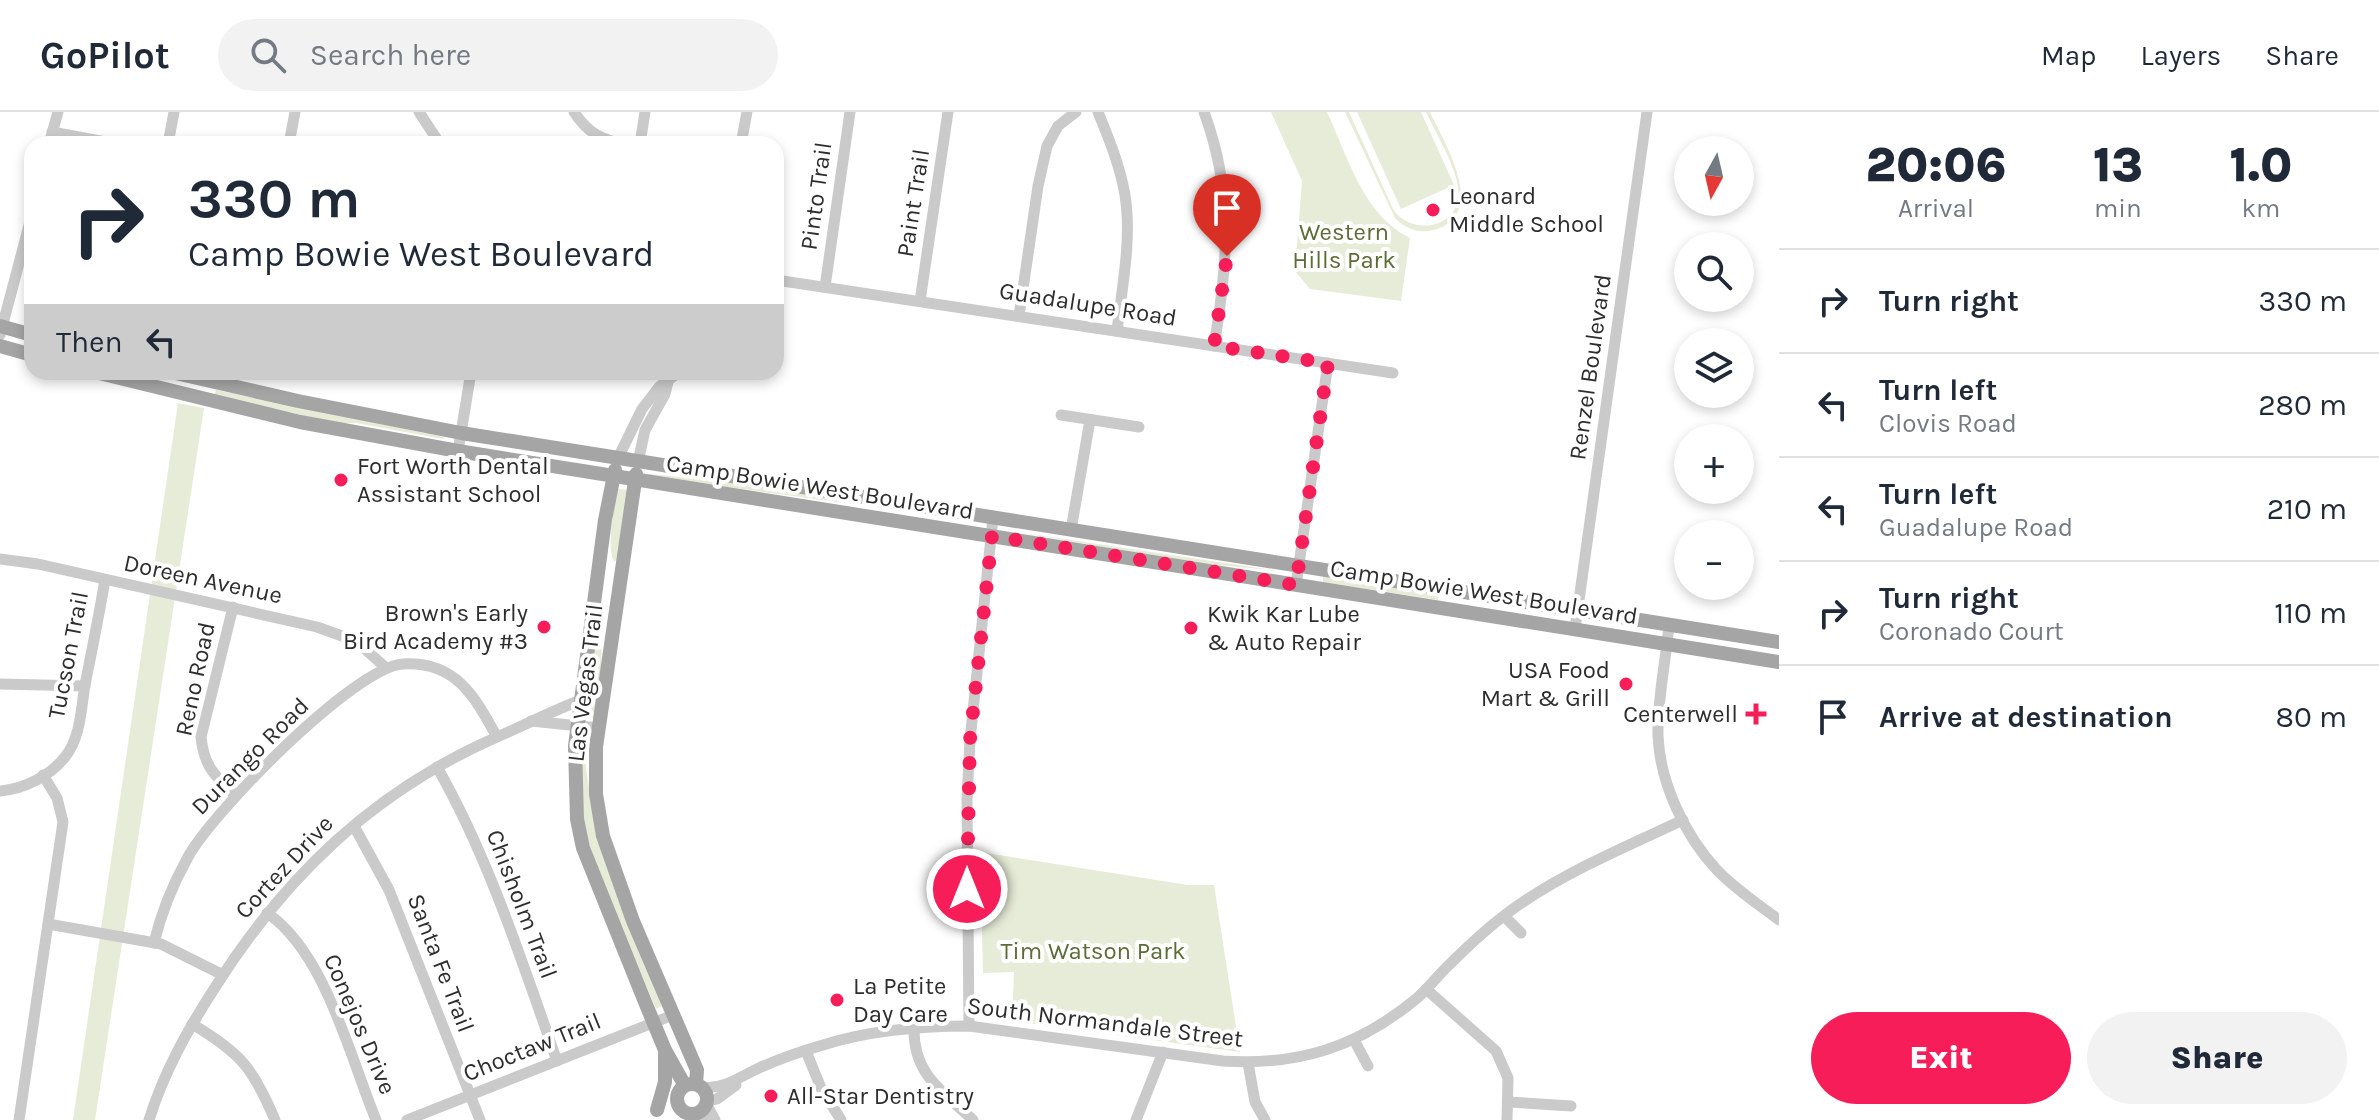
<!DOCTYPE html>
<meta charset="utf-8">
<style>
:root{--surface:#fff;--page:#f2f2f3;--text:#1f2937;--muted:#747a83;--line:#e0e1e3;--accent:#f61d59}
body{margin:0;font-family:Karla,sans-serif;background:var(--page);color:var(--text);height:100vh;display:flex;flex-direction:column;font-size:30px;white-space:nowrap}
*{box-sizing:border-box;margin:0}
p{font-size:26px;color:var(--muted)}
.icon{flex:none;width:44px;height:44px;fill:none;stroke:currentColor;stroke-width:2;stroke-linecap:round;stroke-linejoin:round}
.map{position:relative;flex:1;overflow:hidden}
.sheet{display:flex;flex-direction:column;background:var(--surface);width:600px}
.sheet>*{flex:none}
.hud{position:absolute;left:24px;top:24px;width:760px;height:244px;border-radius:24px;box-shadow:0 4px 12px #0003;background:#fff;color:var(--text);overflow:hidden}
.needle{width:52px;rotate:188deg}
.tools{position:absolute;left:1674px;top:24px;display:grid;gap:16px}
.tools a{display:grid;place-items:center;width:80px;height:80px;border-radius:50%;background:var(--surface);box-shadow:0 4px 12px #0003;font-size:40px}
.pin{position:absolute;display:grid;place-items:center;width:68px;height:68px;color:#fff;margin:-82px -34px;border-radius:50% 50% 50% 0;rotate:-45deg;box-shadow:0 0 8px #0007}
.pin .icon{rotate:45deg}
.me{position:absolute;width:88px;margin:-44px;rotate:0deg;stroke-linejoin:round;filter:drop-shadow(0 0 6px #0008)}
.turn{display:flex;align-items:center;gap:28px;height:168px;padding:0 32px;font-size:36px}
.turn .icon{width:104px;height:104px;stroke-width:2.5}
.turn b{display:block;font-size:56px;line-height:68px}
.then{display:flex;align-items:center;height:76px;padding:0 32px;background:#0003;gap:16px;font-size:30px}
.eta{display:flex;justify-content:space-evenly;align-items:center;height:136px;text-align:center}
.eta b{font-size:48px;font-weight:800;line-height:56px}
.cta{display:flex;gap:16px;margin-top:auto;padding:16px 32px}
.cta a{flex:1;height:92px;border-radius:48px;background:var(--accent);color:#fff;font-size:32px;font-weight:800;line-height:92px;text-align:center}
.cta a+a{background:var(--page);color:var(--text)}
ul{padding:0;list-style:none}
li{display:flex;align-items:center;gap:24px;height:104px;padding:0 32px;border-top:2px solid var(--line)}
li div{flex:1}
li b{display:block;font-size:30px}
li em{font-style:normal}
header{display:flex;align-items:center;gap:48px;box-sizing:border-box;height:112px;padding:0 40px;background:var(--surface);border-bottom:2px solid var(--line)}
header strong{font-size:38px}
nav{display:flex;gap:44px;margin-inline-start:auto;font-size:28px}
.search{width:560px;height:72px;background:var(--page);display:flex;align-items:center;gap:20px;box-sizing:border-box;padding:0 28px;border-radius:44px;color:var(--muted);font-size:30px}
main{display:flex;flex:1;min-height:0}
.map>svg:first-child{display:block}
.green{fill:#e7ecd8}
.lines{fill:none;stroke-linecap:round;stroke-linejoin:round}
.minor{stroke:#cacaca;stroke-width:11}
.major{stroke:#a5a5a5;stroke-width:14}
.route{stroke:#f61d59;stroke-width:14;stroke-dasharray:0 25.2}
.poi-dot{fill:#f61d59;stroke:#fff;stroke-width:3}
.labels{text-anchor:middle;stroke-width:8;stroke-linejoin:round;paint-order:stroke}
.street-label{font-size:24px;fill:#2d2d2d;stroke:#fff}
.poi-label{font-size:24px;fill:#2d2d2d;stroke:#fff;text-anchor:start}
.park-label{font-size:24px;fill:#5b6c36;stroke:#fff}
</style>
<header>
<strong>GoPilot</strong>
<div class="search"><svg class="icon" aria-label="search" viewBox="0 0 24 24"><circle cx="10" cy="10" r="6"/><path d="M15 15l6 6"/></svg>Search here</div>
<nav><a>Map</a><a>Layers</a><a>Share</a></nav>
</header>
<main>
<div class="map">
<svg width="1779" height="1008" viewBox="0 0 1779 1008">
<rect width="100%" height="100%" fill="#fff"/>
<g class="green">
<path d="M1271,0H1327C1348,45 1363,103 1410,126L1401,189L1310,177L1295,159L1302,69Z"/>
<path d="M1345,0H1349L1394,99C1416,126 1464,114 1458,75C1455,52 1436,22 1426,0H1430C1444,31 1490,102 1434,118C1419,122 1406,117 1395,106Z"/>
<path d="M1357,0H1421L1454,73L1401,97Z"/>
<path d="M216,278L444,325L443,327L356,311H336L214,284Z"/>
<path d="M178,291L204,296L95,1008H73Z"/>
<path d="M649,362L729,370L845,388L844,391L648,364Z"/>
<path d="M618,377L627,378L618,447L614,450C606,433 614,395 618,377Z"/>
<path d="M1011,419L1279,459L1196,451Z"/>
<path d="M1323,464L1439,483L1438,488L1323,470Z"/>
<path d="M597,512L600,514C604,539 599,580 595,606H589L593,539Z"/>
<path d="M581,626H587L586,656L593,701L662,894L656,897L595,752L581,705Z"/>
<path d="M980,740L1188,773H1214L1240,940L1012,909L1014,860L983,861Z"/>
</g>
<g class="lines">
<g class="minor">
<path d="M419,0L440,32"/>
<path d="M574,0C587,20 601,28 624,32"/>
<path d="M1098,0C1109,27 1120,54 1125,83C1132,127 1122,175 1117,219"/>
<path d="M1204,0C1234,81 1228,151 1214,234"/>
<path d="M52,20L116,32"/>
<path d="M49,32L58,0"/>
<path d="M168,32L174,0"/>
<path d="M289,32L295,0"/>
<path d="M640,32L645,0"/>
<path d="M741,32L747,0"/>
<path d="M776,168L1393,261"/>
<path d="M825,175L850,0"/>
<path d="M920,189L948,0"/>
<path d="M1019,204L1038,74L1047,34L1058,14L1076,0"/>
<path d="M0,223L32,102"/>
<path d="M1061,303L1139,315"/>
<path d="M458,339L471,260"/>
<path d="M618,346L642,297L659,275L679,260"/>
<path d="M638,350L645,318L665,282L668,270"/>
<path d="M1071,418L1090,308"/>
<path d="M0,447L38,452L317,515L356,529L385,555"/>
<path d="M1296,473L1328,251"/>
<path d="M233,495L201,625C204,655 215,664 236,684"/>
<path d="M1669,513C1666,548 1657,589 1658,624C1660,671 1685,724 1717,758C1735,777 1758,792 1779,808"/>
<path d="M1575,517L1647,0"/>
<path d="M0,572L85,574"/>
<path d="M531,609L599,616"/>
<path d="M437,655C489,746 522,850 557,949"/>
<path d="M0,679C24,677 50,664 65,645C81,625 81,596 85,573C92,538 99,503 105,468"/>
<path d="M354,714L389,778L480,1008"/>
<path d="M267,801C325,840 350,945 376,1008"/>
<path d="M1504,804L1521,821"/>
<path d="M48,812L161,832L223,863"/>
<path d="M154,831C161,801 173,772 188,745C212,701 354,555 403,552C456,549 475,585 497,625"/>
<path d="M1426,877L1496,939L1508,966L1507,1008"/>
<path d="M192,912C241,941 253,956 275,1008"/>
<path d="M969,914L967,688L970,628L993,406"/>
<path d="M914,916C913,962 942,979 973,1008"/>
<path d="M1354,928L1368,954"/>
<path d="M806,939L821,976L841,1008"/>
<path d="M1248,951L1255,990L1265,1008"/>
<path d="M703,975C723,978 741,964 759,956C779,947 802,939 823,933C870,918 919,914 969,914L1223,949C1298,954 1358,935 1416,887C1428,877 1438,863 1450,852C1471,831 1495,809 1520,792C1570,758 1627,734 1683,708"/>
<path d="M708,989L717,987L736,973"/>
<path d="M1509,990L1571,994"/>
<path d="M707,993L715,1008"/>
<path d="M693,1002L704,1008"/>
<path d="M19,1008L63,710L57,686L43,663"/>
<path d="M149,1008C164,960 187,919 214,877C285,764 374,679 497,625C525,613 552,599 581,588"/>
<path d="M407,1008L673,903"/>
<path d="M1136,1008L1163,940"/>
</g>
<g class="major">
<path d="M0,214L32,223"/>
<path d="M0,234L32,243"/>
<path d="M95,260L300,310L458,339L1779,550"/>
<path d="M171,260L298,289L461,321L1779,530"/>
<path d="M615,358L605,408L575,634L577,707L583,736L645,890L665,938L684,972L681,977"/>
<path d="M636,362L596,635V682L603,724L633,809L697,958L696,972"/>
<circle cx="692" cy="987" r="15"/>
<path d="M657,998L665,970V942"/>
</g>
</g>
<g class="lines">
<path class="route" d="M967,777L970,628L992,424L1296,473L1328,251L1214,234L1227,144"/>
</g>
<g class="poi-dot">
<circle cx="1433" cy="98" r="8"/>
<circle cx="341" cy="368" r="8"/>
<circle cx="544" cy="515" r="8"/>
<circle cx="1191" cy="516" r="8"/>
<circle cx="1626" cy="572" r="8"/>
<path d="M1752 590h8v8h8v8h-8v8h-8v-8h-8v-8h8z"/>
<circle cx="837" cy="888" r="8"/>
<circle cx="771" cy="984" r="8"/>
</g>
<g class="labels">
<g class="street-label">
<text transform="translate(816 84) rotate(-82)" y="8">Pinto Trail</text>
<text transform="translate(913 91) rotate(-81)" y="8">Paint Trail</text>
<text transform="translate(1088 192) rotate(9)" y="8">Guadalupe Road</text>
<text transform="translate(1590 255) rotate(-82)" y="8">Renzel Boulevard</text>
<text transform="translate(820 375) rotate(9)" y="8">Camp Bowie West Boulevard</text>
<text transform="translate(203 467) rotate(12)" y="8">Doreen Avenue</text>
<text transform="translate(1484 480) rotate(9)" y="8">Camp Bowie West Boulevard</text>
<text transform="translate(68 543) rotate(-79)" y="8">Tucson Trail</text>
<text transform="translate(195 567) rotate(-78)" y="8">Reno Road</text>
<text transform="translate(585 571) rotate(-83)" y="8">Las Vegas Trail</text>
<text transform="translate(250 644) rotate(-45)" y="8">Durango Road</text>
<text transform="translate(284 755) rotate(-47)" y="8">Cortez Drive</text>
<text transform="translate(522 792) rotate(69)" y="8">Chisholm Trail</text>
<text transform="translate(441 851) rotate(69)" y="8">Santa Fe Trail</text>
<text transform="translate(1105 910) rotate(7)" y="8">South Normandale Street</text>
<text transform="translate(360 912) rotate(67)" y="8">Conejos Drive</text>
<text transform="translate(532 935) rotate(-22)" y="8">Choctaw Trail</text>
</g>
<g class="poi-label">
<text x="1449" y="92">Leonard<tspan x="1449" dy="28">Middle School</tspan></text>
<text x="357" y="362">Fort Worth Dental<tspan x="357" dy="28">Assistant School</tspan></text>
<text x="528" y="509" text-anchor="end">Brown's Early<tspan x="528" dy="28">Bird Academy #3</tspan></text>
<text x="1207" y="510">Kwik Kar Lube<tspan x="1207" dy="28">&amp; Auto Repair</tspan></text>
<text x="1610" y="566" text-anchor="end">USA Food<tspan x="1610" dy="28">Mart &amp; Grill</tspan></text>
<text x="1738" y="610" text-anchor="end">Centerwell</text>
<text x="853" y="882">La Petite<tspan x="853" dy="28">Day Care</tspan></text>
<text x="787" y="992">All-Star Dentistry</text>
</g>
<g class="park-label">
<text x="1344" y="128">Western<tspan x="1344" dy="28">Hills Park</tspan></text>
<text x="1093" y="847">Tim Watson Park</text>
</g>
</g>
</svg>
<div class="tools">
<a><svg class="needle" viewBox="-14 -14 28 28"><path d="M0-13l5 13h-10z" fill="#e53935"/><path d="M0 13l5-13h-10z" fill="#747a83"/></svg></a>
<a><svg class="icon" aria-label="search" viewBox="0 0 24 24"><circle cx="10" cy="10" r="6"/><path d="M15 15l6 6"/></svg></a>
<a><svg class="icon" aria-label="layers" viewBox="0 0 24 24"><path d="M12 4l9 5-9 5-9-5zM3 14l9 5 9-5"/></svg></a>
<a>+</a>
<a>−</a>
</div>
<div class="pin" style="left:1227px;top:144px;background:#d93025"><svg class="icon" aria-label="arrive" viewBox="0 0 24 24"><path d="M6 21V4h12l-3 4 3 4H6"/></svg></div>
<svg class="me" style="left:967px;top:777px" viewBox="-20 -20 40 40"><circle r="17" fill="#f61d59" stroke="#fff" stroke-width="3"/><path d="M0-11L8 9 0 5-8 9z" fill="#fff"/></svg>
<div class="hud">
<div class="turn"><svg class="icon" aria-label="right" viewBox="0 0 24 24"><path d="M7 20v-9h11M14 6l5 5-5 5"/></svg><div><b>330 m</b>Camp Bowie West Boulevard</div></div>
<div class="then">Then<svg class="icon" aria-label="left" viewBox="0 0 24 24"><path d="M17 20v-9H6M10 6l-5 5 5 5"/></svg></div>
</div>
</div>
<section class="sheet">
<div class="eta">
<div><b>20:06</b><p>Arrival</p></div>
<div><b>13</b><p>min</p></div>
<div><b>1.0</b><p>km</p></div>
</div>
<ul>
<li><svg class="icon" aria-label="right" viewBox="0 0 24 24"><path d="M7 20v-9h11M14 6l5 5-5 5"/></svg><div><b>Turn right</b></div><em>330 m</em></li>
<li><svg class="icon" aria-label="left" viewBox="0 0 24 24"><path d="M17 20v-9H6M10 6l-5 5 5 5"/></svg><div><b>Turn left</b><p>Clovis Road</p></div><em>280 m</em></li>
<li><svg class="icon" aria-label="left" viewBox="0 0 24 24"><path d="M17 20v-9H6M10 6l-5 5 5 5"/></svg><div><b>Turn left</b><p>Guadalupe Road</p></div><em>210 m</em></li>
<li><svg class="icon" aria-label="right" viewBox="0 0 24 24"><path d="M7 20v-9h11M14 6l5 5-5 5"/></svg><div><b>Turn right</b><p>Coronado Court</p></div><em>110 m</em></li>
<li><svg class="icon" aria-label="arrive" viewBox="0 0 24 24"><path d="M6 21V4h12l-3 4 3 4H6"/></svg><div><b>Arrive at destination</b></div><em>80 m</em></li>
</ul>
<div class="cta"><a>Exit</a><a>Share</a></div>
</section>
</main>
